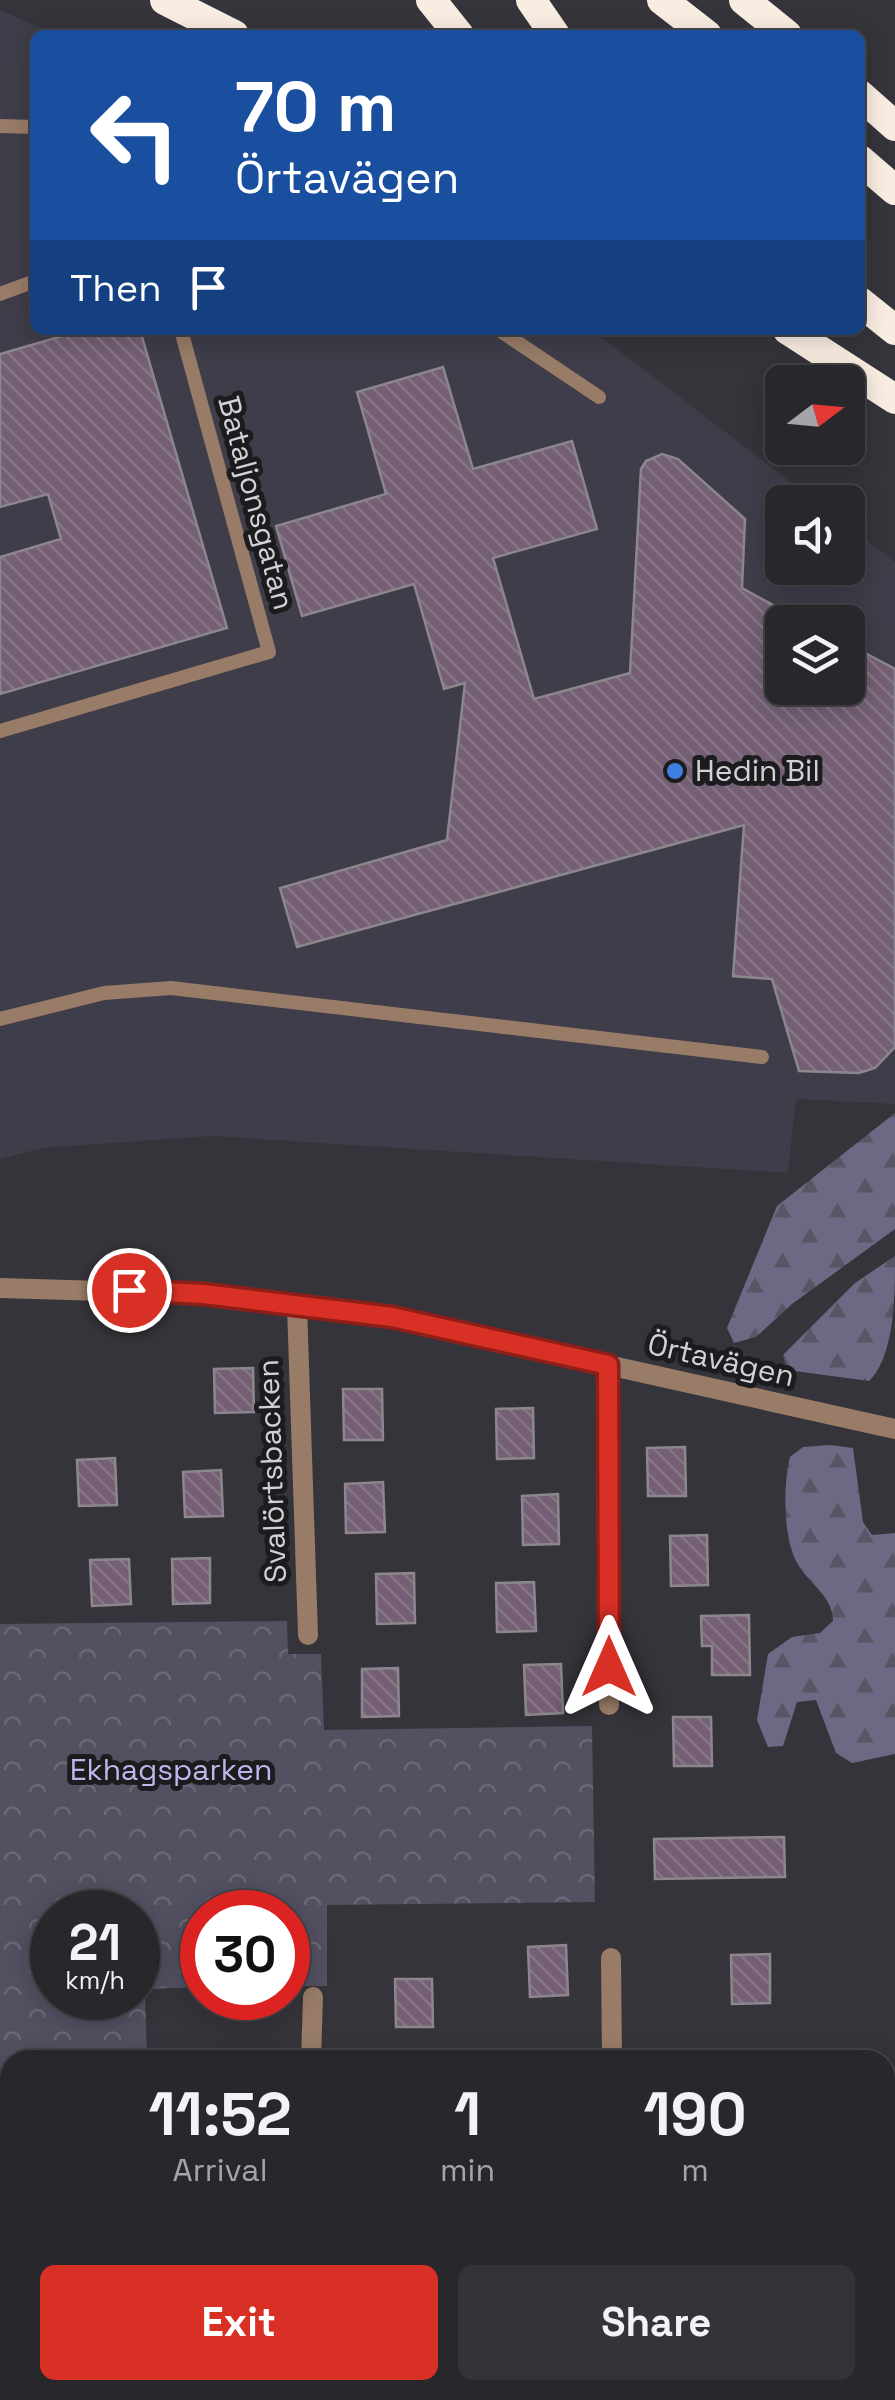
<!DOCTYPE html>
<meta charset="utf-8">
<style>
:root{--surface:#28272c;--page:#343338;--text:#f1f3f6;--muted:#a5a5a9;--line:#444448;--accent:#d93025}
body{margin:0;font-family:"Space Grotesk",sans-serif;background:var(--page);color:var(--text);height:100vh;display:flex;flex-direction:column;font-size:38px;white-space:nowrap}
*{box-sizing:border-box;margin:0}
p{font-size:32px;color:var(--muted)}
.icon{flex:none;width:55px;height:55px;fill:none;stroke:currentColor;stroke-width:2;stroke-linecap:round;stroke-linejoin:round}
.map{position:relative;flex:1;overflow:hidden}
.side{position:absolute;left:0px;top:2050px;width:895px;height:350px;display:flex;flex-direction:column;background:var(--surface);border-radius:30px 30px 0 0;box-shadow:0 5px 25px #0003,0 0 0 2px var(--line)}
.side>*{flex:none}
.banner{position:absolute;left:30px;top:30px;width:835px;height:305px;border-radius:15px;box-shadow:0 5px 25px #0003,0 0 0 2px var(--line);background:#1a4fa0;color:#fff;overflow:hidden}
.needle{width:65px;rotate:74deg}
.buttons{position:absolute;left:765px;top:365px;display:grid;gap:20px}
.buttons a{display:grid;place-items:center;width:100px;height:100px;border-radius:15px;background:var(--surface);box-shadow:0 5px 25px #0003,0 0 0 2px var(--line);font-size:50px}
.speed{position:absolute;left:30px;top:1890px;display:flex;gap:20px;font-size:50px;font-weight:700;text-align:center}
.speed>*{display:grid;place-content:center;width:130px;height:130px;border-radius:50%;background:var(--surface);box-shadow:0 5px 25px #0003,0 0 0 2px var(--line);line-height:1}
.speed small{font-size:25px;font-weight:400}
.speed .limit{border:15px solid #d22;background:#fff;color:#111}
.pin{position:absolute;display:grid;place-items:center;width:85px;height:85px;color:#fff;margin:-42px;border:5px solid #fff;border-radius:50%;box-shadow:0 2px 10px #0007}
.me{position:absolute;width:110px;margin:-55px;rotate:0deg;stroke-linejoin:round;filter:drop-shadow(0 0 8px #0008)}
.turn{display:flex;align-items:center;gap:35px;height:210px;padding:0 40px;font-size:45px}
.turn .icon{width:130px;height:130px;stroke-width:2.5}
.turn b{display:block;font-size:70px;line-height:85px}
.then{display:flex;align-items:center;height:95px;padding:0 40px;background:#0003;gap:20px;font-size:38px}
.eta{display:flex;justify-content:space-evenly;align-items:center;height:170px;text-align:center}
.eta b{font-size:60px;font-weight:700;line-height:70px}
.button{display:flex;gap:20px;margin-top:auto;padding:20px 40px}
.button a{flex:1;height:115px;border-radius:15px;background:var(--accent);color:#fff;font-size:40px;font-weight:700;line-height:115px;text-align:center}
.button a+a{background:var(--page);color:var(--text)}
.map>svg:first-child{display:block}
.built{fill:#3e3d49;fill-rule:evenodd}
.forest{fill:url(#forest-firs)}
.park{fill:url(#park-crowns);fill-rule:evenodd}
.building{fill:url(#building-back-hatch);stroke:#8c878c;stroke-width:2.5}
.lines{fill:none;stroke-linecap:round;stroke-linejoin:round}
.service{stroke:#987c67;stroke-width:14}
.minor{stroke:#987c67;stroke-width:20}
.motorway{stroke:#f9ece1;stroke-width:30}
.route-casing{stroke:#8d1f18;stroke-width:25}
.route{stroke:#d93025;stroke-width:18}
.shop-dot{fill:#3f7fe0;stroke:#1c1c1f;stroke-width:4}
.labels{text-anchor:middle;stroke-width:10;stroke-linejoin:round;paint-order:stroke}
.street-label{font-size:30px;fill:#d2d2d6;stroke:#1c1c1f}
.poi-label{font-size:30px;fill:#d2d2d6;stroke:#1c1c1f;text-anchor:start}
.park-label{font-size:30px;fill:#bfb7eb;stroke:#1c1c1f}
</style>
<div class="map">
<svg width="895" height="2400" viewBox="0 0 895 2400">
<defs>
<pattern id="forest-firs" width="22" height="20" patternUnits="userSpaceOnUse" patternTransform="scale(2.5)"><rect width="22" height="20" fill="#6d6984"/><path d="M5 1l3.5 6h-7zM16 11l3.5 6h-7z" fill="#585665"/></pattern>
<pattern id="park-crowns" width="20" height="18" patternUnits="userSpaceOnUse" patternTransform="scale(2.5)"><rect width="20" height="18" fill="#525061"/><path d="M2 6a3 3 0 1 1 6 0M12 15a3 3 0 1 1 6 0" fill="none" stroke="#6a6877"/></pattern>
<pattern id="building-back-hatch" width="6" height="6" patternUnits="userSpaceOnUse" patternTransform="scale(2.5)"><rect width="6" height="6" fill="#745f74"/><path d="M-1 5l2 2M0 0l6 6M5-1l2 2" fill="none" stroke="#877587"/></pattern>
</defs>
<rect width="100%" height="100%" fill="#35343a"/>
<path class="built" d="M0,10L57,35H35V330H592L817,502H782V568H848V526L895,562V1104L796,1099L788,1173L212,1136L42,1148L0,1159ZM782,622H848V688H782Z"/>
<g class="forest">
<path d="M895,1113V1229L792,1304L756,1337L734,1343L727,1328L777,1206Z"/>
<path d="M895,1256C895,1294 895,1356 869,1381L787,1370L783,1355L855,1283Z"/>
<path d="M830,1445L853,1448L863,1522L872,1535L895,1533V1754L852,1763L836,1753L816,1700L797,1702L783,1746L768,1747L757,1720L768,1654L792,1637L820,1633L833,1621C833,1595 808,1584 796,1561C783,1534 783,1486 790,1457L803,1447Z"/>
</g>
<path class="park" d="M287,1621L288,1654H321L324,1730L592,1726L595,1902L327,1905V1986H288V1912H202V1987L145,1989L147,2060H10V2083H0V1624ZM52,1912H138V1998H52Z"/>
<g class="building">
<path d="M83,330H140L227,628L0,694V557L61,539L48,494L0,507V354Z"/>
<path d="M443,367L473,469L572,441L597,529L493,558L534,699L630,673L641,469L646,461L662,454L678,459L745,519L742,588L782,610V688H848V644L895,669V1047L875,1068L859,1073L799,1071L772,979L733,976L744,825L297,947L280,888L447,840L465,683L444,689L414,584L302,616L276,526L386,494L357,392Z"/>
<path d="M253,1368L254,1412L215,1413L214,1369Z"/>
<path d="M343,1389H382L383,1440H344Z"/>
<path d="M533,1408L534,1458L497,1459L496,1409Z"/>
<path d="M685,1447L686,1496H648L647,1448Z"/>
<path d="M115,1458L117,1505L79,1506L77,1460Z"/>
<path d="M221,1470L223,1516L185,1517L183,1472Z"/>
<path d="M383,1482L385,1532L346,1533L345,1484Z"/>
<path d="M558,1494L559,1544L523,1545L522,1496Z"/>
<path d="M707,1535L708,1585L671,1586L670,1536Z"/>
<path d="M210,1558V1603L173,1604L172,1559Z"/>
<path d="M129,1559L131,1604L92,1606L90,1560Z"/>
<path d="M414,1573L415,1623L377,1624L376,1574Z"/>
<path d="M534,1582L536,1631L497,1632L496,1583Z"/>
<path d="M749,1615L750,1675H712V1646H702L701,1616Z"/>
<path d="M561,1664L563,1713L526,1715L524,1665Z"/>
<path d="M398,1668L399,1716L362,1717V1669Z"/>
<path d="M673,1717H711L712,1766H674Z"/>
<path d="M784,1837L785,1877L655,1879L654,1839Z"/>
<path d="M566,1945L568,1995L530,1997L528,1947Z"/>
<path d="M770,1954V2003L732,2004L731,1955Z"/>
<path d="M395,1979H432L433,2027H396Z"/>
</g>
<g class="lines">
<g class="service">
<path d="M0,126L35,127"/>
<path d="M0,294L35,281"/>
<path d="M499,330L599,397"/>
<path d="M0,731L269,652L181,330"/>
<path d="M0,1019L104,993L171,988L762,1057"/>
</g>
<g class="minor">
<path d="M0,1288L204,1294L392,1317L895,1429"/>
<path d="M297,1306L308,1635"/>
<path d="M608,1365L609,1705"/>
<path d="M611,1958L612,2060"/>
<path d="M311,2060L313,1997"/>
<path d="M7,2124L10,2261"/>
<path d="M12,2390L13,2400"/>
<path d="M318,2390V2400"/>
<path d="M379,2400L410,2390"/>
</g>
<g class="motorway">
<path d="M165,0L234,35"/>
<path d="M431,0L459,35"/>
<path d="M531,0L555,35"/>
<path d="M662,0L707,35"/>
<path d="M744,0L787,35"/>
<path d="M860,95L895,126"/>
<path d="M860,160L895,190"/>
<path d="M860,302L895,330"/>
<path d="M788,330L895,399"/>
</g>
</g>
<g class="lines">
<defs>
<path id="route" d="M129,1290L204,1294L392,1317L608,1365L609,1667"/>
</defs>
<use href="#route" class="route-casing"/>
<use href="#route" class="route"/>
</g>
<circle class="shop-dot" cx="675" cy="771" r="10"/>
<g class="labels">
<g class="street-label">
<text transform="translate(256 503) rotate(75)" y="10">Bataljonsgatan</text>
<text transform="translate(721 1360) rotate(13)" y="10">Örtavägen</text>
<text transform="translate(272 1471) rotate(-92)" y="10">Svalörtsbacken</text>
</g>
<g class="poi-label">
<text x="695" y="781">Hedin Bil</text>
</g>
<g class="park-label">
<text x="171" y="1780">Ekhagsparken</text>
</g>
</g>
</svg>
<div class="buttons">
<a><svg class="needle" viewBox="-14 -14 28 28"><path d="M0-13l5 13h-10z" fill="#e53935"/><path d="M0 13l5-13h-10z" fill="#a5a5a9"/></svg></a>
<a><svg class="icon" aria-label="sound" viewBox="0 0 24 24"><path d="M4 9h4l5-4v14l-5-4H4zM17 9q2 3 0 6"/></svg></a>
<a><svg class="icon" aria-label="layers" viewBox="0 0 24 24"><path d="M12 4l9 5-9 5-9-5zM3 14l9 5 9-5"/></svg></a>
</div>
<div class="speed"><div>21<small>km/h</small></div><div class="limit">30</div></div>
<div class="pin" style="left:129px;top:1290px;background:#d93025"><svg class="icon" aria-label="arrive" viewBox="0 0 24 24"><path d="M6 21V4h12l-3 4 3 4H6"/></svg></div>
<svg class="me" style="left:609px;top:1667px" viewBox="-20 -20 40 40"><path d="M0-17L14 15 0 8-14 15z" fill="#d93025" stroke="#fff" stroke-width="4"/></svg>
<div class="banner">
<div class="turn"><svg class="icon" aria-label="left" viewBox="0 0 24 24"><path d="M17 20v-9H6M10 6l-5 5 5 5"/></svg><div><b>70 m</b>Örtavägen</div></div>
<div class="then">Then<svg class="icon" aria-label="arrive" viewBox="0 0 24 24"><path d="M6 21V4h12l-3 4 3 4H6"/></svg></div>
</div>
<section class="side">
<div class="eta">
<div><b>11:52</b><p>Arrival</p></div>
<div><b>1</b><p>min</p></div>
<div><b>190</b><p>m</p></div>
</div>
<div class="button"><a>Exit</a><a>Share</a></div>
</section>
</div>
